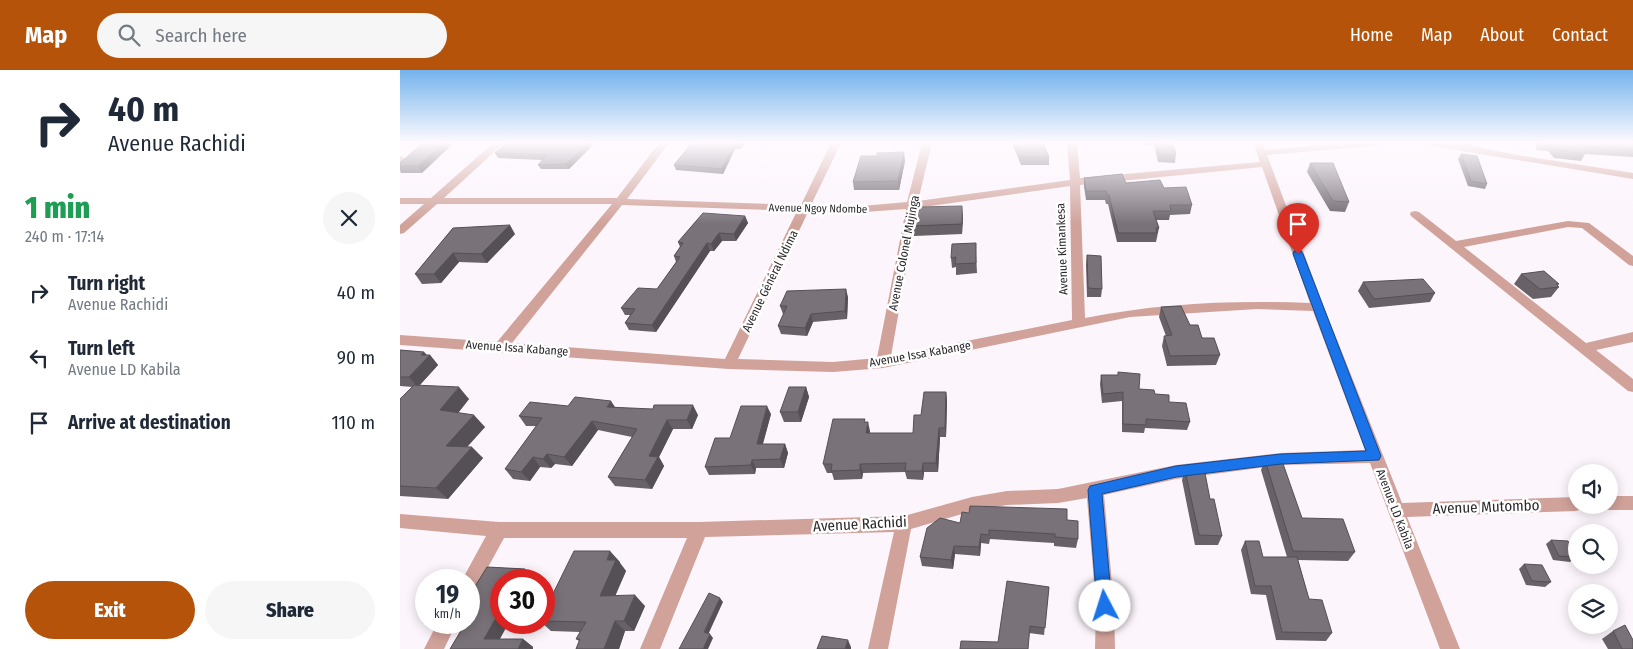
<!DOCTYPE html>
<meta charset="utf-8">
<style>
:root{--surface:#fff;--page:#f6f6f7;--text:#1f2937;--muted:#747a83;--accent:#b45309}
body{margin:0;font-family:"Fira Sans Condensed",sans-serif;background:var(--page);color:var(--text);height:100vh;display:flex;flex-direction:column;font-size:19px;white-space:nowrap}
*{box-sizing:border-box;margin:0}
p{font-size:16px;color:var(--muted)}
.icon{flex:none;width:28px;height:28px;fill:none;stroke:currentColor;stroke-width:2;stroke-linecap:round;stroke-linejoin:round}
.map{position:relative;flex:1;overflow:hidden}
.sheet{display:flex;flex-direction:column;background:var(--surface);width:400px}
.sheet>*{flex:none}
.hud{background:#fff;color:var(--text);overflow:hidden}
.buttons{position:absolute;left:1168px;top:394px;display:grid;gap:10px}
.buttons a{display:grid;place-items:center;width:50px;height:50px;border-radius:50%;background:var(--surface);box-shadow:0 2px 12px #0003;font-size:25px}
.speed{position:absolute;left:15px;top:499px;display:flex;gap:10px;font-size:25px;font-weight:700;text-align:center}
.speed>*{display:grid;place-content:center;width:65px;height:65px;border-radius:50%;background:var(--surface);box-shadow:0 2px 12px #0003;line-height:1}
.speed small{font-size:12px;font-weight:400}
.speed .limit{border:8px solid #d22;background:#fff;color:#111}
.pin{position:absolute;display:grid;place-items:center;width:42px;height:42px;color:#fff;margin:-51px -21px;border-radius:50% 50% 50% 0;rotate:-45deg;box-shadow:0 0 5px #0007}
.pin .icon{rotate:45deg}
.me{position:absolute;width:55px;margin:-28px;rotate:355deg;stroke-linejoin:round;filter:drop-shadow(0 0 4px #0008)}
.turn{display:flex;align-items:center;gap:18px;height:105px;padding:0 25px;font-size:22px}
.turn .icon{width:65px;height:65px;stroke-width:2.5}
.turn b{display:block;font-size:35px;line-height:42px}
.round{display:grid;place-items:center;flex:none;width:52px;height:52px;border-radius:26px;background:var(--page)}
.summary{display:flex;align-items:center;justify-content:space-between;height:85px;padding:0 25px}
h1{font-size:30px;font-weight:800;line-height:38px;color:#1e9e55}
.action{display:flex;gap:10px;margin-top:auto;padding:10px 25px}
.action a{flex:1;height:58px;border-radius:30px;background:var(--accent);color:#fff;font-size:20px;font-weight:800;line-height:58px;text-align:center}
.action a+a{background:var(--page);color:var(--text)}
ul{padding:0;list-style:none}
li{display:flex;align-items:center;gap:15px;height:65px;padding:0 25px}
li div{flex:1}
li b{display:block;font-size:19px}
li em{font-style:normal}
header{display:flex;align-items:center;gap:30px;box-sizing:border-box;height:70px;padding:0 25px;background:var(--accent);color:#fff}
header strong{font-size:24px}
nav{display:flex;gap:28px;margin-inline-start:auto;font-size:18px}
.search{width:350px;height:45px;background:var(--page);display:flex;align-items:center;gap:12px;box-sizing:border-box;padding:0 18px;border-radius:28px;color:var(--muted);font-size:19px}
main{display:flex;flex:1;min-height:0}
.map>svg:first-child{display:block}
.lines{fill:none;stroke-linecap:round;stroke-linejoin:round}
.minor{fill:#d0a29a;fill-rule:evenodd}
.wall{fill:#686268}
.shaded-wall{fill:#555055}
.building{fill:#797279;stroke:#555055}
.route{fill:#1a73e8;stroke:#114b97}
.labels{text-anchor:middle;stroke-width:5;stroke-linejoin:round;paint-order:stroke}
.far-street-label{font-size:11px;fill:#2a272a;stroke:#fff}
.street-label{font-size:12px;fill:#2a272a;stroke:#fff}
.near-street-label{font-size:15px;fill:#2a272a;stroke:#fff}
</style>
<header>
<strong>Map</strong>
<div class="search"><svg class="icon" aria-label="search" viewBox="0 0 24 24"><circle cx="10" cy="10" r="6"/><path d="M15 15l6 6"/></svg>Search here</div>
<nav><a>Home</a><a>Map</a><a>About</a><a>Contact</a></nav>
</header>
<main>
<section class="sheet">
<div class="hud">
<div class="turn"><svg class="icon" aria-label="right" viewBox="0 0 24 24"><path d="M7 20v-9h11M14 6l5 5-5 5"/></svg><div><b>40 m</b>Avenue Rachidi</div></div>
</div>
<div class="summary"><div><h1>1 min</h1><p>240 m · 17:14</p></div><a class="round"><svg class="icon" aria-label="close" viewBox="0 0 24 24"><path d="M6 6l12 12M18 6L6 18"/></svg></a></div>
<ul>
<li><svg class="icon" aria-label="right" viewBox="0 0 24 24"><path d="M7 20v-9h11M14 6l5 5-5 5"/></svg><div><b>Turn right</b><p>Avenue Rachidi</p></div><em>40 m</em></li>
<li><svg class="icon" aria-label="left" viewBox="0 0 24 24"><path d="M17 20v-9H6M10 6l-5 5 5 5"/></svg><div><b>Turn left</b><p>Avenue LD Kabila</p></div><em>90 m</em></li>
<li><svg class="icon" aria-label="arrive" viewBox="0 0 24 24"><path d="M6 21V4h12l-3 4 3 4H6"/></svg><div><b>Arrive at destination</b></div><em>110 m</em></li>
</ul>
<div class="action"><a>Exit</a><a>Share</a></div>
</section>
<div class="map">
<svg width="1233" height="579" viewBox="0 0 1233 579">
<rect width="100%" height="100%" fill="#fcf5fc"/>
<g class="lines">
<g class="minor">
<path d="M93,73H104L44,128H217L259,73H269L227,129L401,135L431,73H441L411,135L450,137L507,132L522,73H532L518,131L670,110L667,73H677L680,108L860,92L853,73H863L865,80L943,73H980L975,76L867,85L924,237L1002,433L1176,427V435H1184L1182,439L1176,441L1007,447L1060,579H1040L970,393L881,395L776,409L704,425L714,536L715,579H695L696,536L687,428L658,433L607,435L572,441L511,459L488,579H468L494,462L305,467L260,579H240L287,468H104L75,521L69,524V510H62L86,466L0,458V444L99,452H299L504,446L572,427L607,421L658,419L776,395L881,383L965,380L913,241L857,239L730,247L483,298L433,302L329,299L0,275V265L97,272L212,134H37L4,163L0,164V155L24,134H0V128H31ZM862,97L910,233C834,230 760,233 685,248L680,115ZM670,116L672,250L491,286L517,138ZM222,135L397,141L325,289L112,273ZM506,139L477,288L433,292L338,289L408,142L450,143Z"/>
<path d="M1027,73H1072L1074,76L1117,85L1233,103V109L1032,76Z"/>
<path d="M0,86L6,89L0,93Z"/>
<path d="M1015,141L1019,142L1056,171L1168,151L1189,153L1233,186V196L1229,195L1182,158L1168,157L1064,177L1186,273L1233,262V272L1196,280L1233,309V322L1228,321L1011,146L1010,144L1011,142Z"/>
<path d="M1209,426H1233V440H1209L1203,438L1202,435H1209Z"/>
<path d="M38,552H57L44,579H24Z"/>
</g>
</g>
<g class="wall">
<path d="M23,73L22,103H1L0,101V93Z"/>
<path d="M195,73L169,99H141L138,95L143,90L98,88L95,83Z"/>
<path d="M292,73H345L341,79H335L323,104L276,100L274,95Z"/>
<path d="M612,73H643L649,87V95H621Z"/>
<path d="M743,73H773L776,84L775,93L758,92L754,75H744Z"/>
<path d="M1136,73H1233V87L1185,84L1181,91L1154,88L1148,81L1136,80Z"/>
<path d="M1061,84L1087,114L1085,119L1068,116L1058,89Z"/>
<path d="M477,86L505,91L499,120H454L453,112Z"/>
<path d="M910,93L949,132L945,142L930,141L907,102Z"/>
<path d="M684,108L764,118L792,135L790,144L770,145L769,150H756L759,158L756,172H717L708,134H706L705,130H686L684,117Z"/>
<path d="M563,145L562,164L514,166L513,156Z"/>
<path d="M345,146L348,153L336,171H322L314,181H310L256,262L229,260L225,253L230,245H225L221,238L257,219L276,192L274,186L280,177L278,172Z"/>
<path d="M53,158L115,164L87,193L59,192L41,213L22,214L15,204Z"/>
<path d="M576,183L577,203L556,205V197L552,198L551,188Z"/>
<path d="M687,185L702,219L701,227H687L686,194Z"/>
<path d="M1121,204L1159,214L1157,215L1159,217L1151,227L1133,229L1114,214Z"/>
<path d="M963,212L1035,223L1030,232L969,238L958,221Z"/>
<path d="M448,227L447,249L413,252L407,266L381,264L378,256L384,244H383L380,236Z"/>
<path d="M761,237L790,255L820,285L816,295L767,296L762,276L764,266H766L759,247Z"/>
<path d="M0,280L24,282L27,285H30L38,295L19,316L69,329L58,343L85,357L67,377L83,388L48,429L0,426V329L13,317L0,316Z"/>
<path d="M701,305L739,319L755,324L769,332L790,352L787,360L745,358L744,363L722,362V331L702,333L700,314Z"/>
<path d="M406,317L409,327L401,352H384L380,342Z"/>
<path d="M546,322L547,331L546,367H540L538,402H524L523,410L507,409L505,402L463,403L462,409L434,410L432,403H427L423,394L465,352L470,361V363H513L521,345Z"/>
<path d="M168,336L215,337L298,345L292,359H273L259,387L264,396L252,419L215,416L208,407L232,367L198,360L172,396L155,394L151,398L140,397L130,411L113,409L105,399L136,356H126L119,346Z"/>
<path d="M371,344L363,374H385L388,383L384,398H356L355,404L309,405L305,397L330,368Z"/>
<path d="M865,390L902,448L955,482L948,491L898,490L909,529L932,563L926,571L876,570L866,525L851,524L841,480L845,471L863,487H887L861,400Z"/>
<path d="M785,400L810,429L822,466L818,475H795L782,410Z"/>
<path d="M667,450L678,469L676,478L654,476V473L590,469L589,474L581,473L580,486L555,484L553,499L522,496L520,487L560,453Z"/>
<path d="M1151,470L1176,487L1170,492L1153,490L1146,474Z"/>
<path d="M220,492V493L226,501L215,525L245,536L234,561H225L219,579H176L179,571L176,569L180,562L151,561L141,552H144V542Z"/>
<path d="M1124,494L1151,512L1145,517L1126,515L1119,499Z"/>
<path d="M87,497L125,499L135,507L133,510H101V552H109L100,569H123L133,577V579H50L61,560L52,553V552H69V526Z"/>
<path d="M649,517L644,565L629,563L628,579L598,572Z"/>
<path d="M1213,561L1233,579H1208L1202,569Z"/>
</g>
<g class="shaded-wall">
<path d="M43,73H54L22,103L18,96Z"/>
<path d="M188,73H195L169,99L166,94Z"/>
<path d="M340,73H345L341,79L340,74Z"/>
<path d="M334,74L335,79L323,104L322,99Z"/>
<path d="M504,82L505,91L499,120L498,111Z"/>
<path d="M562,136L563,145L562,164Z"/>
<path d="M345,146L348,153L336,171L334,164Z"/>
<path d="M110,155L115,164L87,193L81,184Z"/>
<path d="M319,163L322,171L314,181L311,174Z"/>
<path d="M307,173L310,181L256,262L252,255Z"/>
<path d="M53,183L59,192L41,213L34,204Z"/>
<path d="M446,219L448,227L447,249L445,241Z"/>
<path d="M411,244L413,252L407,266L405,258Z"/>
<path d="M24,282L28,287L30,285L38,295L18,317L9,307L21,285Z"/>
<path d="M59,317L69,329L51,352L40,340Z"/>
<path d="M406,317L409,327L401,352L398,342Z"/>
<path d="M546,322L547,331L546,367L545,358Z"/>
<path d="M211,331L217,340L207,337Z"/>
<path d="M293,335L298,345L292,359L287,350Z"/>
<path d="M367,336L371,344L360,383L357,374Z"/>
<path d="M74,345L85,357L58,387L46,376Z"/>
<path d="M267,350L273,359L259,387L264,396L252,419L245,410L249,386Z"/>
<path d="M192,351L198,360L172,396L164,387Z"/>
<path d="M468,352L470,361L468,372L466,363Z"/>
<path d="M539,358L540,367L538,402L536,393Z"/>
<path d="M385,374L388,383L384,398L380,389Z"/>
<path d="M72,377L83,388L48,429L36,418Z"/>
<path d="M147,384L155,394L151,398L143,389Z"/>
<path d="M133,387L140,397L130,411L121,402Z"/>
<path d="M352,390L356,398L355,404L351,395Z"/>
<path d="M523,393L524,402L523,410L522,401Z"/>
<path d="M460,394L463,403L462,409L460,400Z"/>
<path d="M581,464V473L580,486L579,477Z"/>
<path d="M554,476L555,484L553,499L551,490Z"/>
<path d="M210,481L220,492V493L226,501L211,536L200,526L207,490Z"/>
<path d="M125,499L135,507L133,510H118Z"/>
<path d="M235,525L245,536L234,561L224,551Z"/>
<path d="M320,528L323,532L307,567L304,562Z"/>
<path d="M101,539V552H109L95,577L84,569Z"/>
<path d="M215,551L225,561L219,579H204Z"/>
<path d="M310,564L313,568L308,579H303Z"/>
<path d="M123,569L133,577V579H118Z"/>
<path d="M448,570L451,577V579H445Z"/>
</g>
<g class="building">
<path d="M23,73H43L18,96H0V93Z"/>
<path d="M107,73H188L166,94L138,95L147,85L95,83Z"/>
<path d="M292,73H340V74H334L322,99L274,95Z"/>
<path d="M615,73H643L649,87H621Z"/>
<path d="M757,73H773L776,84H760Z"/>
<path d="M1143,73H1233V80L1182,76L1186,84L1158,80L1152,74Z"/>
<path d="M504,82L498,111L453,112L461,86H477V83Z"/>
<path d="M1061,84L1077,86L1087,114L1071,111Z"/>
<path d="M910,93H933L949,132L933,131Z"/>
<path d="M722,104L726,113L760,110L764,118L786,117L792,135H770L771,141H753L759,158H756L757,163H718L709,125H707L706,121H686L684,108Z"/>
<path d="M562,136V154L513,156L515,143L519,142V137Z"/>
<path d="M303,143L345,146L334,164L319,163L311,174L307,173L252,255L225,253L235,239L221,238L238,218L257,219L280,187L274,186L283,173L278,172Z"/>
<path d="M110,155L81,184L53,183L34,204H15L53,158Z"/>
<path d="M576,173V193L555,194L556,187L551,188L552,174Z"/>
<path d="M687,185L701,186L702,219L688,218Z"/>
<path d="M1144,201L1159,214H1156L1159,217L1140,219L1121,204Z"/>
<path d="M1023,209L1035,223L974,229L963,212Z"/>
<path d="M446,219L445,241L411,244L405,258L378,256L387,236H380L387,221Z"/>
<path d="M781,236L790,255H798L802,268H814L820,285L770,286L764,266L772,265L761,237Z"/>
<path d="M0,280L24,282L21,285H30L9,307H0Z"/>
<path d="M718,302L740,304L739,319L754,320L755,324L769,325V332L786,333L790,352L746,349V355L723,354V322L703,324L701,305H718Z"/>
<path d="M14,315L59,317L40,340L74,345L46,376L72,377L36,418L0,416V329Z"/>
<path d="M389,317H406L398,342H380Z"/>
<path d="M524,322H546L545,358H539L536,393H523L522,401H505L506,393L460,394V400L431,401L432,394H423L433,349H465L464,352H468L466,363H513L514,345H521Z"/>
<path d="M175,327L211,331L207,337L253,339L254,335H293L287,350H267L249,386L258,387L245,410L208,407L237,359L192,351L164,387L147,384L143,389L133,387L121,402L105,399L142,348L119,346L130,332L168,336Z"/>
<path d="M341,336H367L357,374H385L380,389L352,390L351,395L305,397L315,368H330Z"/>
<path d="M881,388L902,448L943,449L955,482L893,481L865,390Z"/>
<path d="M804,398L810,429H814L822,466L799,465L785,400Z"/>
<path d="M570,436L667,439V450L678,451V469L655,467V464L589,460V465L581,464L579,477L554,476L551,490L520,487L527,458L540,448L560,453L562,442L569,443Z"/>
<path d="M1151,470L1168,471L1176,487L1159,486Z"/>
<path d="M845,471H859L863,487H897L909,529L922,530L932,563L882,562L871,516H855Z"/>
<path d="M174,481H210L207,490H216L200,526L235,525L224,551H215L204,579H176L180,569H176L186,552L144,551V542Z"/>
<path d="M1124,494L1142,495L1151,512L1132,511Z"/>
<path d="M87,497L125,499L118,510H101V539L84,569H123L118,579H50L65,554L52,553V552H69V526Z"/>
<path d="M607,511L649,517L645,558L630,556L628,579H560L561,571L598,572Z"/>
<path d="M309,523L320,528L304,562L310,564L303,579H279Z"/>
<path d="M1225,555L1233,570V579H1222L1213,561Z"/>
<path d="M422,566L448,570L445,579H417Z"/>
</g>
<linearGradient id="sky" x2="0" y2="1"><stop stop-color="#74b3ed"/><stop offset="0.47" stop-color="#fefafe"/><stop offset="1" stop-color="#fefafe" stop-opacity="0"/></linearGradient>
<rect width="1233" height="154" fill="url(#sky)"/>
<path class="route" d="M894,181H901L903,184L981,386L979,390L881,394L776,407L702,424L712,536L710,542L705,544L699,542L697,536L688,420L690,416L776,396L881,384L966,381L893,184Z"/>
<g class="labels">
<g class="far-street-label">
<text transform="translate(418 138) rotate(1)" y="4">Avenue Ngoy Ndombe</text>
</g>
<g class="street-label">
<text transform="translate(662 179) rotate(-92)" y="4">Avenue Kimankesa</text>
<text transform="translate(504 183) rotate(-79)" y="4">Avenue Colonel Mujinga</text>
<text transform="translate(370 211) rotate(-64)" y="4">Avenue Général Ndima</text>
<text transform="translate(117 278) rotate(4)" y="4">Avenue Issa Kabange</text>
<text transform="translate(520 284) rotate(-10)" y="4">Avenue Issa Kabange</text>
<text transform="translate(995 439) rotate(69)" y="4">Avenue LD Kabila</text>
</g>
<g class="near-street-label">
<text transform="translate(1086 437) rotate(-2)" y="5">Avenue Mutombo</text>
<text transform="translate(460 454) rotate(-3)" y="5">Avenue Rachidi</text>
</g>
</g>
</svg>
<div class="buttons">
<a><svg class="icon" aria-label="sound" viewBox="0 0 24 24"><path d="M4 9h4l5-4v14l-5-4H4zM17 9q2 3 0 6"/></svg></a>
<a><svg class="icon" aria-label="search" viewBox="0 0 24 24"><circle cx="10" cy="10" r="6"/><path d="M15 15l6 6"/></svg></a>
<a><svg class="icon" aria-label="layers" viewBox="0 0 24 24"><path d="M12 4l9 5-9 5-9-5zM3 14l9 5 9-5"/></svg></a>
</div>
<div class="speed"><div>19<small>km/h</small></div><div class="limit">30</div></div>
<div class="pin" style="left:898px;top:184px;background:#d93025"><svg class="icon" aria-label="arrive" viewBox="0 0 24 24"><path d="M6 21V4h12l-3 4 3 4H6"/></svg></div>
<svg class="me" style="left:705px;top:536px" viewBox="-20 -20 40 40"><circle r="19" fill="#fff"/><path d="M0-13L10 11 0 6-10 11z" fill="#1a73e8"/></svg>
</div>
</main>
